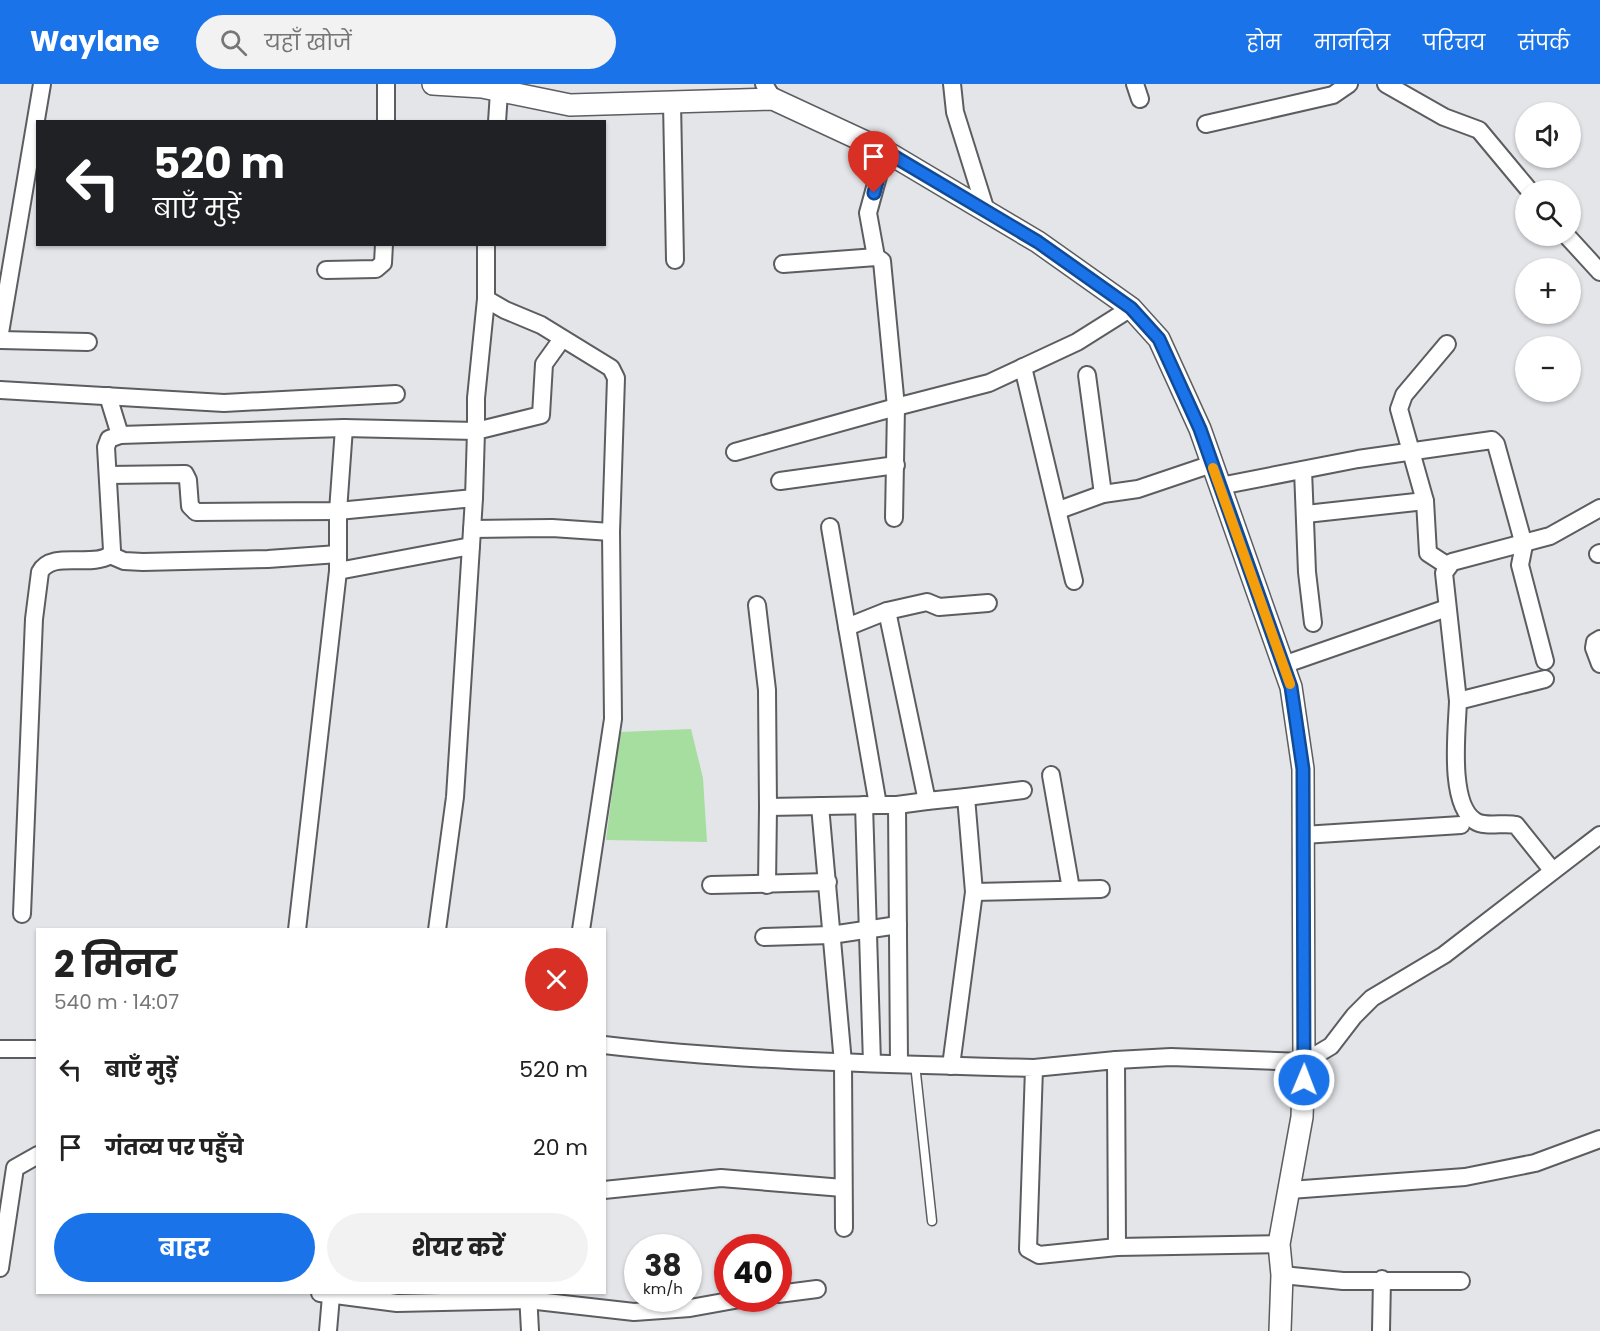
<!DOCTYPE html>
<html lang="hi">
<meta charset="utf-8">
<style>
:root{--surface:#fff;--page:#f2f2f2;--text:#222;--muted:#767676;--accent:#1a73e8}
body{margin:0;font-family:Poppins,"Noto Sans Devanagari",sans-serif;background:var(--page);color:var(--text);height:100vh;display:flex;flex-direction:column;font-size:22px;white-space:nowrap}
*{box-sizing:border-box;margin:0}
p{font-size:20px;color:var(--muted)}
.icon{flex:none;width:33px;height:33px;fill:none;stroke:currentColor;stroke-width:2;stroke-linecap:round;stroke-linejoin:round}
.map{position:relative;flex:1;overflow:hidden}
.sheet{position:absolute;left:36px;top:844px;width:570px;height:366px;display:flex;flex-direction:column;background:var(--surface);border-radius:0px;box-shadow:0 2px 4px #0004}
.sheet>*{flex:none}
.banner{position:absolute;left:36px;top:36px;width:570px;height:126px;border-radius:0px;box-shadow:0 2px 4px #0004;background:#202124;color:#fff;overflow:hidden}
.buttons{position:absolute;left:1515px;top:18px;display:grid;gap:12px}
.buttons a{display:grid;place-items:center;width:66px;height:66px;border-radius:50%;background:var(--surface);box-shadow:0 2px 4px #0004;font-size:30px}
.speed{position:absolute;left:624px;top:1150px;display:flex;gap:12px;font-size:30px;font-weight:700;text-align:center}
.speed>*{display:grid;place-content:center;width:78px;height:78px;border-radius:50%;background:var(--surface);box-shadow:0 2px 4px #0004;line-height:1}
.speed small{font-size:15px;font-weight:400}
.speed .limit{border:9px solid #d22;background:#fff;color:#111}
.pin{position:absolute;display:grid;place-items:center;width:51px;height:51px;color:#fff;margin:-62px -26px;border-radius:50% 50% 50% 0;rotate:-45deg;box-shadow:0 0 6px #0007}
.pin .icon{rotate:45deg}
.me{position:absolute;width:66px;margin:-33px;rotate:1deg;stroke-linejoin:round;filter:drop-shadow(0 0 4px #0008)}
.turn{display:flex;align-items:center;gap:21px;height:126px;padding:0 18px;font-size:27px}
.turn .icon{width:78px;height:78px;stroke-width:2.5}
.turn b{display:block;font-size:42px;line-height:51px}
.round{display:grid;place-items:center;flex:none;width:63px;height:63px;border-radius:32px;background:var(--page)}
.headline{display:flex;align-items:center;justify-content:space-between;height:102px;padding:0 18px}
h1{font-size:36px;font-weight:700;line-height:45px}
.cta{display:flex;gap:12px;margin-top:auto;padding:12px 18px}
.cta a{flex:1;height:69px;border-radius:36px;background:var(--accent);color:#fff;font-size:24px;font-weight:700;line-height:69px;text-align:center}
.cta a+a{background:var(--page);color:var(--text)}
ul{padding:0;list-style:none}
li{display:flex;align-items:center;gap:18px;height:78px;padding:0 18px}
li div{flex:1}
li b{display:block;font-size:22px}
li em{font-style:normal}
header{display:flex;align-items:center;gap:36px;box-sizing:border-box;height:84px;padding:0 30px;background:var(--accent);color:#fff}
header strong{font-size:28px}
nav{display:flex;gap:33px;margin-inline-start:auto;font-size:21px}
.search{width:420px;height:54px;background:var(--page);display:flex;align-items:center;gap:15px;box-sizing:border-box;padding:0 21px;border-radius:33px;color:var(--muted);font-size:22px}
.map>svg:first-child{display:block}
.green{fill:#a6de9f}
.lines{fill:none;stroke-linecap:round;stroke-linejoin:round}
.service-casing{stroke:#5c5d60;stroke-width:11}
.minor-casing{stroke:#5c5d60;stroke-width:20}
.tertiary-casing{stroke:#5c5d60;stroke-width:24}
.service{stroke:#fff;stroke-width:8}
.minor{stroke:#fff;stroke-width:16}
.tertiary{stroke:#fff;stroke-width:21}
.route-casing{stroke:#114b97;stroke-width:15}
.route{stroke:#1a73e8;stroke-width:10}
.slow{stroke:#f59e0b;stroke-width:10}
</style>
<header>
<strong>Waylane</strong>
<div class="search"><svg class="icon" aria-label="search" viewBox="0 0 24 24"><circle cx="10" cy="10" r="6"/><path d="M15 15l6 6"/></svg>यहाँ खोजें</div>
<nav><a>होम</a><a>मानचित्र</a><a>परिचय</a><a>संपर्क</a></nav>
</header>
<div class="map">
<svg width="1600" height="1247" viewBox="0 0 1600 1247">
<rect width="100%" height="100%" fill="#e4e5e9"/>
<path class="green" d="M691,645L703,694L707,758L606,756L620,648Z"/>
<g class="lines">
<defs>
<path id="service" d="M915,980L932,1137"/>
<g id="minor">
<path d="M764,0L773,15"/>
<path d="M952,0L955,28L986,127"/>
<path d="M1135,0L1140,15"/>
<path d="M1386,0L1444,33L1479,46L1529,106"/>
<path d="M672,18L675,176"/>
<path d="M386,38V0"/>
<path d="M497,38L499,8"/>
<path d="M1206,40L1333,11L1349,0"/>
<path d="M1567,152L1600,188"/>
<path d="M486,160V215L505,226L541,241L611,284L616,294L611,448L613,635L581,846"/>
<path d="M876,173L868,129L885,67"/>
<path d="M783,180L876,173L882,177L896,323L989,299L1077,258L1131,224"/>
<path d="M326,186L376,185L383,179L384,160"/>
<path d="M0,249L42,0"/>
<path d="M0,256L88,258"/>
<path d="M1447,260L1404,311L1399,325L1425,417L1428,469L1448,482"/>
<path d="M1023,283L1074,497"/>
<path d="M1087,291L1103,410"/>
<path d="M0,306L224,319L396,310"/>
<path d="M108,312L120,351"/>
<path d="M735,368L896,323L894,434"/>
<path d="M1303,386L1307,488L1313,539"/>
<path d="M108,391L185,390L188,396L190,422L196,428L338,427L474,414L471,462"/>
<path d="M780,397L896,381"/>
<path d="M1220,402L1358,375L1492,356L1496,360L1524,461L1520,481L1545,577"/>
<path d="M474,414L476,347L541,331L544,280L562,255"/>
<path d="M1059,426L1103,410L1138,405L1212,380"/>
<path d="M1306,430L1425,417"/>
<path d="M830,443L847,543"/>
<path d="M472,445L552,444L611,448"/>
<path d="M1598,470L1600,469"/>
<path d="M110,471L124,477L143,478L268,475L338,470"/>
<path d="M338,487L471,462L455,713L437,846"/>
<path d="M757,521L767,606L768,723L878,721"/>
<path d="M887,527L927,518L939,523L988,519"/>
<path d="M1600,555L1595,558L1594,564L1600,580"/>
<path d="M1283,581L1447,524"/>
<path d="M1545,595L1458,617C1457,646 1448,720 1475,737C1485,744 1505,738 1516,741L1552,786"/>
<path d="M1458,617L1444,489L1452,478L1550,452L1600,424"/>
<path d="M1051,691L1071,805"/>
<path d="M966,713L1023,706"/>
<path d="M864,721L872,979"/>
<path d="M897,721L927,717"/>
<path d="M820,722L843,979L844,1144"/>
<path d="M1303,751L1461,741"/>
<path d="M711,801L828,798"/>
<path d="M767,801L768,723"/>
<path d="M974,808L1101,805"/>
<path d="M22,830L34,535L40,488C52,466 91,484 110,471L112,466L106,363L109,355L120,351L344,344"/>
<path d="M297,846L338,487V427L344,344L476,347V314L486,215"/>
<path d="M764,853L831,851L898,841"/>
<path d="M604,961C747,978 890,980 1034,984L1028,1165L1039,1171L1117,1163L1279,1160"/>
<path d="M0,965H38"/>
<path d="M1116,976L1171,973L1304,978L1331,962L1354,932L1372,914L1444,871L1600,751"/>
<path d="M899,979L897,721H878L847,543L887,527L927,717L966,713L974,808L951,982"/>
<path d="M1034,984L1116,976L1117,1163"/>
<path d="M604,1106L721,1094L843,1104"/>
<path d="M1290,1106L1465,1093L1535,1079L1600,1055"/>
<path d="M0,1184L15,1084L38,1071"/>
<path d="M1282,1191L1343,1197H1461"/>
<path d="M320,1209L397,1219L528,1216L634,1228L690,1224L740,1215"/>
<path d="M528,1209L530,1247"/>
<path d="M778,1210L817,1205"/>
<path d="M328,1247L331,1212"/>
<path d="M1381,1247L1382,1195"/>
</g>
<path id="tertiary" d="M433,0L482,3L570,21L773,15L885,67L1038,158L1131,224L1159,255L1200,345L1291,603L1303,685L1304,978L1302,1033L1279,1160L1282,1191L1280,1247"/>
</defs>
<use href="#service" class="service-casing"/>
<use href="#minor" class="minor-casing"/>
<use href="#tertiary" class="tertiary-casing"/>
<use href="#service" class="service"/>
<use href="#minor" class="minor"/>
<use href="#tertiary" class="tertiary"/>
</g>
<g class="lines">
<defs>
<path id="route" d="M874,109L885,67L1038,158L1131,224L1159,255L1200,345L1291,603L1303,685L1304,996"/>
</defs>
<use href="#route" class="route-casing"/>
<use href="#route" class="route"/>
<path class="slow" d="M1213,384L1290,600"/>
</g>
</svg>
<div class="buttons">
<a><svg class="icon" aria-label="sound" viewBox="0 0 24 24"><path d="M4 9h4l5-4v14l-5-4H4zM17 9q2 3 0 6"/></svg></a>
<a><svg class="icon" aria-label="search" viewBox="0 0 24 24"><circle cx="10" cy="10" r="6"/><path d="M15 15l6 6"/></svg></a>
<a>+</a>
<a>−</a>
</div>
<div class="speed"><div>38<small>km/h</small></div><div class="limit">40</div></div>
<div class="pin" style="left:874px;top:109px;background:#d93025"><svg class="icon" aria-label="arrive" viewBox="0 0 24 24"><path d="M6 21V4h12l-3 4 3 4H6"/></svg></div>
<svg class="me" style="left:1304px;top:996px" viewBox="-20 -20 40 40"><circle r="17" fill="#1a73e8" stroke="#fff" stroke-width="3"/><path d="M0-11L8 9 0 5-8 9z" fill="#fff"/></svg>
<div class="banner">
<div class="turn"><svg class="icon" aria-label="left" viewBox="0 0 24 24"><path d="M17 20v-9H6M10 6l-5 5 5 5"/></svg><div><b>520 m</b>बाएँ मुड़ें</div></div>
</div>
<section class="sheet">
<div class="headline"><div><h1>2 मिनट</h1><p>540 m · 14:07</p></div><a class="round" style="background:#d93025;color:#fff"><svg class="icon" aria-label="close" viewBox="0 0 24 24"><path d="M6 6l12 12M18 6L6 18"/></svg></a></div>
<ul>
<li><svg class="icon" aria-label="left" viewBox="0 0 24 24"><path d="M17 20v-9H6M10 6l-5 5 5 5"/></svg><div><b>बाएँ मुड़ें</b></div><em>520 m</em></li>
<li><svg class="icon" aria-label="arrive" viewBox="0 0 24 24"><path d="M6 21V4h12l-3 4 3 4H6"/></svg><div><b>गंतव्य पर पहुँचे</b></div><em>20 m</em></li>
</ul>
<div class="cta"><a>बाहर</a><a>शेयर करें</a></div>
</section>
</div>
